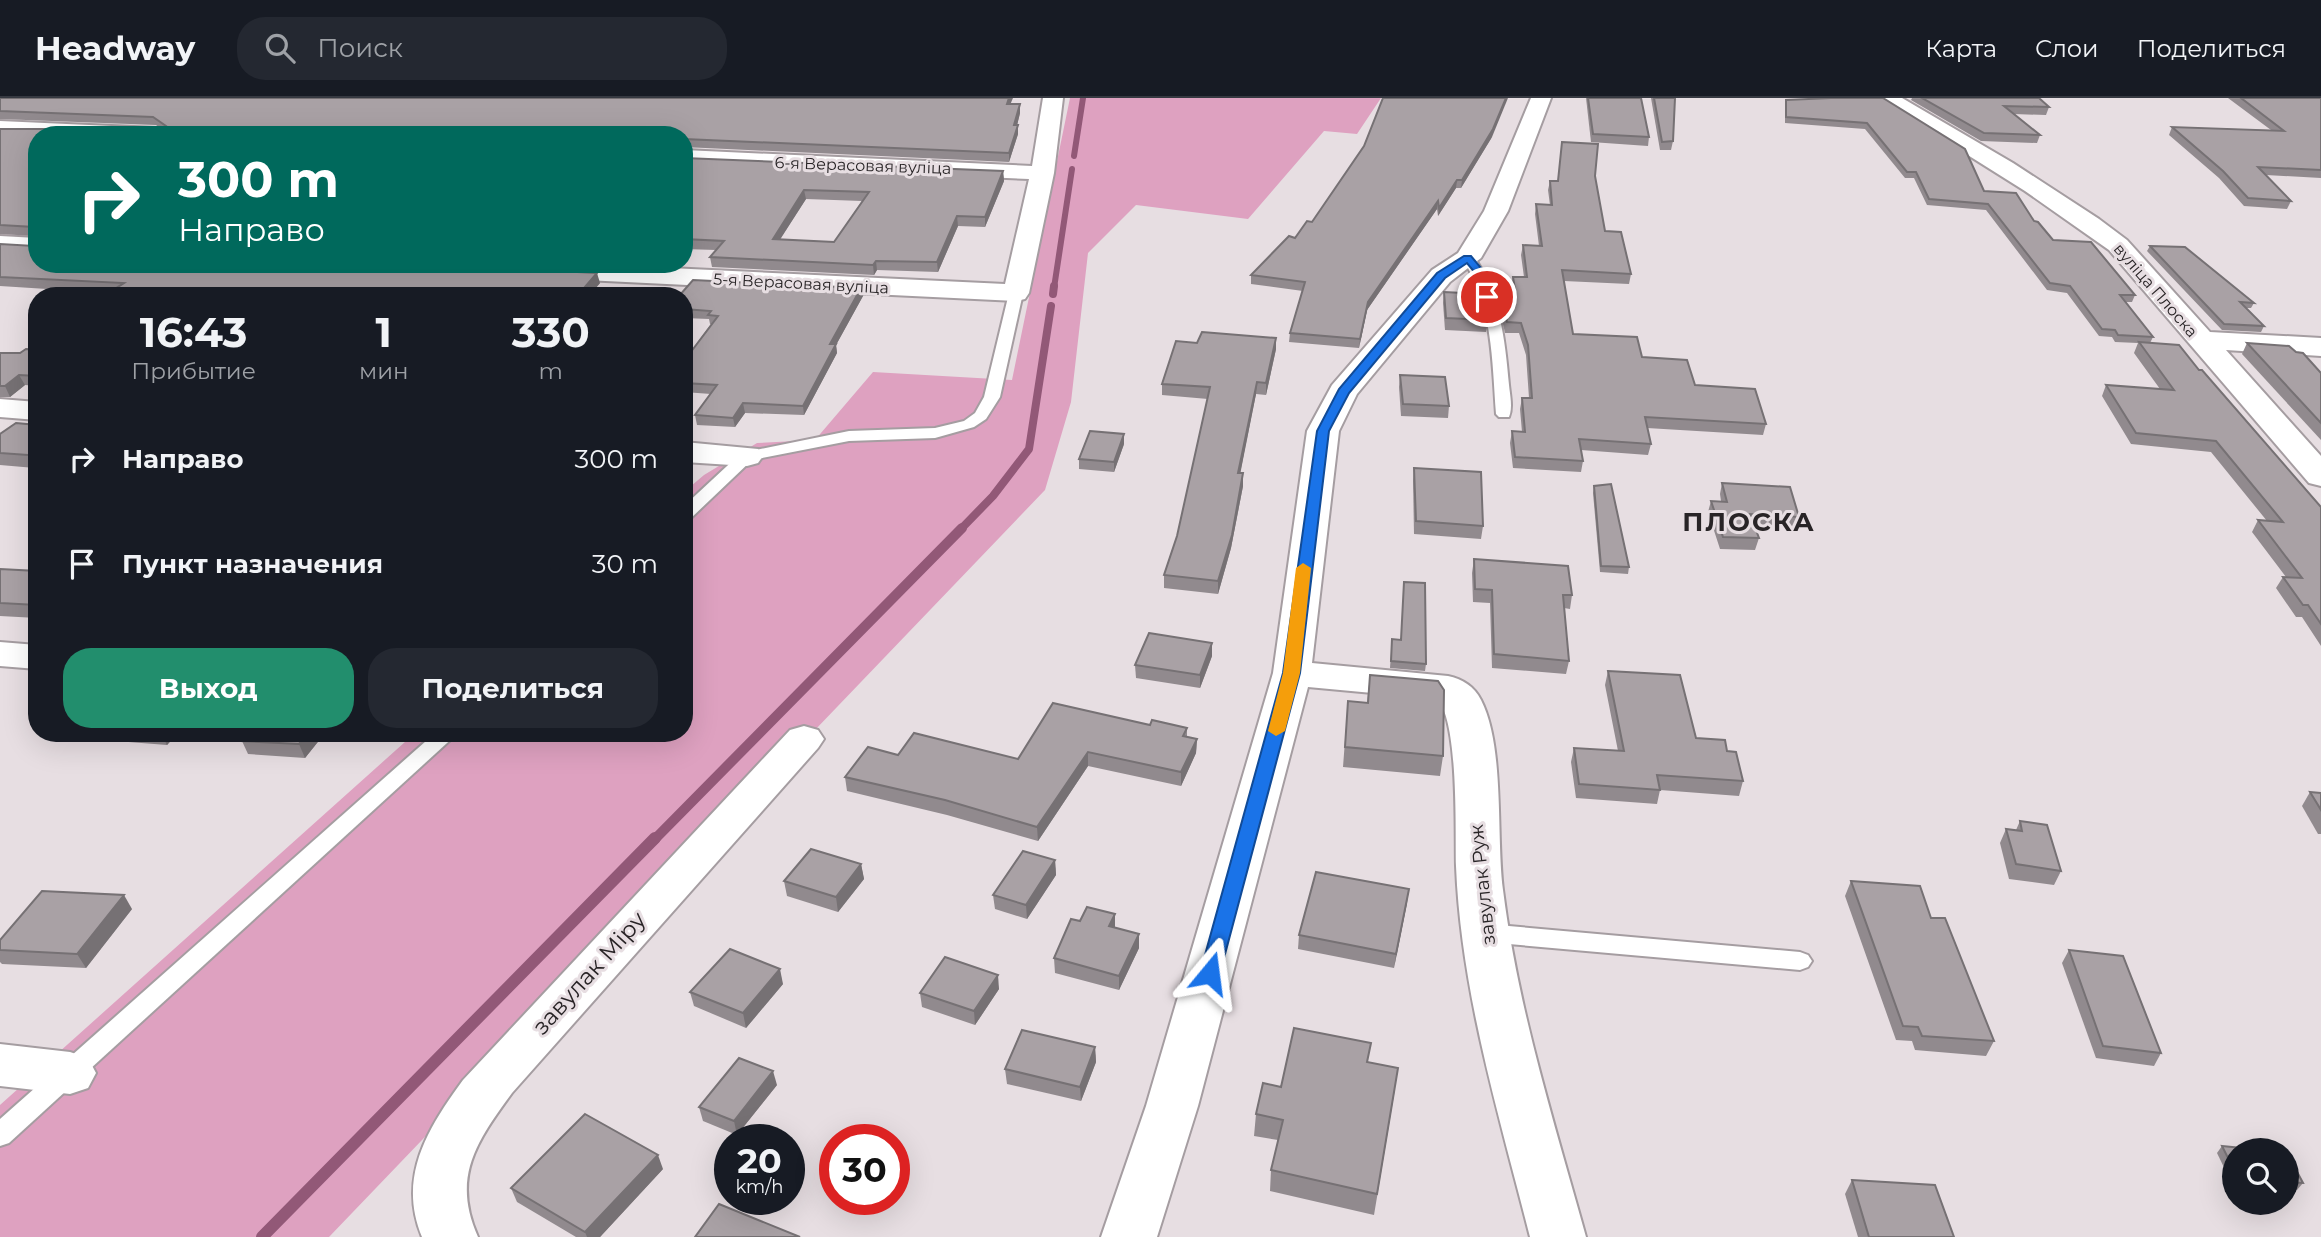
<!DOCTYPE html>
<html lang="ru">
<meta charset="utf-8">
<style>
:root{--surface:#171b24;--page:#242831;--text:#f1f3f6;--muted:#9ea1a6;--line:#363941;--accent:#228e6d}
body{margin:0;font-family:Montserrat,sans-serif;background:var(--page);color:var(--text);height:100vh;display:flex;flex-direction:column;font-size:26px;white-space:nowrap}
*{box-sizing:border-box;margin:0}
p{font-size:23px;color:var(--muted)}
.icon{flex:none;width:38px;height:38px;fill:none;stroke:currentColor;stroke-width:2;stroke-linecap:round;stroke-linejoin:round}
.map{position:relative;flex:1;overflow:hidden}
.details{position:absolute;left:28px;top:189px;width:665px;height:455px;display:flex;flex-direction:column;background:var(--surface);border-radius:28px;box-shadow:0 7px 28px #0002}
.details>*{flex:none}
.guide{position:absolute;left:28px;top:28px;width:665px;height:147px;border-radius:28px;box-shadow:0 7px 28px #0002;background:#00695c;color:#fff;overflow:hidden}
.tools{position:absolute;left:2222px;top:1040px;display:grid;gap:14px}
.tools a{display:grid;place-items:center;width:77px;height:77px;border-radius:50%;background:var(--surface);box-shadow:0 7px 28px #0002;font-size:35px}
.speed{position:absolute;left:714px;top:1026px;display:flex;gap:14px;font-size:35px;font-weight:700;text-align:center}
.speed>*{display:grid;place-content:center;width:91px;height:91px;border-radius:50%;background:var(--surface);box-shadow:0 7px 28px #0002;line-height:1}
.speed small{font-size:18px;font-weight:400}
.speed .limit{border:10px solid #d22;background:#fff;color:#111}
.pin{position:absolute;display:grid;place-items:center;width:60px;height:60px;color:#fff;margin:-30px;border:4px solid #fff;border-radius:50%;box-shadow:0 2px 7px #0007}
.me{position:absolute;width:77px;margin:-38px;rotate:16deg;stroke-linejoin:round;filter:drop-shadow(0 0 5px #0008)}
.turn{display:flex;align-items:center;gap:24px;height:147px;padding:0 35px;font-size:32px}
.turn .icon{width:91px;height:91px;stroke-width:2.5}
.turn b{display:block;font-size:49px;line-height:60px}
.eta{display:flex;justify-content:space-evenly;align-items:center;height:119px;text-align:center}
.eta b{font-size:42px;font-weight:700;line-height:49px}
.button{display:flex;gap:14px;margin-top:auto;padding:14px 35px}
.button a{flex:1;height:80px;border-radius:28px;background:var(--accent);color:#fff;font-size:28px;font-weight:700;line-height:80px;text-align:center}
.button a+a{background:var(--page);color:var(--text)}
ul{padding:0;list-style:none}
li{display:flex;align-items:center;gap:21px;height:105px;padding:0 35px}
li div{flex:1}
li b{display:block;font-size:26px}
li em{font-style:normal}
header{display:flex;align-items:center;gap:42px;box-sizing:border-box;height:98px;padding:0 35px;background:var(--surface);border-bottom:2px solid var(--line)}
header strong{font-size:33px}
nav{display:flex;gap:38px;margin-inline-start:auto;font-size:24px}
.search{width:490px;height:63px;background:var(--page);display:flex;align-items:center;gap:18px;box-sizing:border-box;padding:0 24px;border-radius:28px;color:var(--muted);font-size:26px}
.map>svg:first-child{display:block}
.green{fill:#dea1c0}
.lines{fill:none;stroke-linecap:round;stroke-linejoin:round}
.stream-far3{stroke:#925877;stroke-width:6}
.stream-far2{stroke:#925877;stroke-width:8}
.stream-far1{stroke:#925877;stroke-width:10}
.stream{stroke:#925877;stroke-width:12}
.lane-casing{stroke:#a59da1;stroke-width:4}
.street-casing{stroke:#a59da1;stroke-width:4}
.lane{fill:#fff;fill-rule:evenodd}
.street{fill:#fff;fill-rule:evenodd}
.wall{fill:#918a8e;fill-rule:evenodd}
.shaded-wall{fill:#767174}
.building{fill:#a9a1a5;stroke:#767174;stroke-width:2;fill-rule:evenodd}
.route{fill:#1a73e8;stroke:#114b97;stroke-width:2}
.slow{fill:#f59e0b}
.labels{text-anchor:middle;stroke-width:6;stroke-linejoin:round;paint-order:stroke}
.far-street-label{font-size:16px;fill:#282426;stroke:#e7dee2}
.street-label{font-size:19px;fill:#282426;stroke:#e7dee2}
.near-street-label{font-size:23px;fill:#282426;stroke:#e7dee2}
.district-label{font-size:26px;font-weight:bold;letter-spacing:2px;fill:#282426;stroke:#e7dee2}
</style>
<header>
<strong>Headway</strong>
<div class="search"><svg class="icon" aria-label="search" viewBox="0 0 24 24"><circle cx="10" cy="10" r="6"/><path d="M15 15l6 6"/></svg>Поиск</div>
<nav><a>Карта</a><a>Слои</a><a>Поделиться</a></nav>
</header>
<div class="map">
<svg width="2321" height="1139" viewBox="0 0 2321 1139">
<rect width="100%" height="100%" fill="#e7dee2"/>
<path class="green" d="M1070,0H1381L1357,36L1324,33L1248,121L1136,107L1088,155L1071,304L1045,392L329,1139H0V1007L415,635H684V394L704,377L757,345L815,342L873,274L1012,282Z"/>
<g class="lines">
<g class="stream-far3">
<path d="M1074,58L1083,0"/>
<path d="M1054,190L1072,71"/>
</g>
<g class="stream-far2">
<path d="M1053,196L1054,188"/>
<path d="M960,432L993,398L1029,351L1051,208"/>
</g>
<path class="stream-far1" d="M654,742L962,430"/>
<path class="stream" d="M262,1139L655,740"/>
<defs>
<g id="lane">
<path d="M1463,157H1473C1500,197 1505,240 1509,287C1510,297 1513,310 1509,319H1499L1496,316C1492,262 1493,207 1462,160Z"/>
<path d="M1016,191L1023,195L1000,299L986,321L974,329L935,340L849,343L752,362L690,421L684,422V408L741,355L849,333L935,330L964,323L975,315L984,299L1009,195Z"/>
<path d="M435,635H458L9,1045L0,1048V1021Z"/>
<path d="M1486,826L1800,854L1808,857L1812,863L1808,869L1800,872L1486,844L1478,841L1474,835L1478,829Z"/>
</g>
<g id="street">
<path d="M1043,0H1063L1054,75L1029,195L1025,201L1016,203L419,174L410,172L406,166H586L1005,186L1029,81L684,66V52L1032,68Z"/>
<path d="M1531,0H1551L1508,113L1481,160L1450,184L1357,296L1339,333L1312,565L1448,578C1462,581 1474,588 1481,602C1505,649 1496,738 1503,792C1518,911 1554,1024 1586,1139H1530C1499,1017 1461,894 1456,768C1455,734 1459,622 1437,601L1308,589L1198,1008L1157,1139H1101L1146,1008L1273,575L1307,333L1332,287L1432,172L1458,155L1484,113Z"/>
<path d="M1877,0H1902L2013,65L2099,121L2127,142L2210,234L2321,240V258L2226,252L2321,358V388L2309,385L2109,152L2025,93Z"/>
<path d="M0,23L156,30L167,37H0Z"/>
<path d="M0,138L37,140V156L0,154Z"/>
<path d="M0,301L37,304V322L0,319Z"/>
<path d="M684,344L758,351L763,358L758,365L747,368L684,364Z"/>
<path d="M0,544L37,547V571L0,568Z"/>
<path d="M804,628L818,632L824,641L818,650L512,995C477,1043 451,1079 478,1139H422C397,1079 428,1030 463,982L790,632Z"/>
<path d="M0,946L70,954L88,960L96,975L88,990L70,996L0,988Z"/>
</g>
</defs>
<use href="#lane" class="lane-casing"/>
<use href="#street" class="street-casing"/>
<use href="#lane" class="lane"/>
<use href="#street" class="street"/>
</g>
<g class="wall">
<path d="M0,0L1020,6V15L1017,27L1018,36L1009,64L684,49V37H37V166L600,185L595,191L631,198H112L110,195L0,188V146L34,148V138L0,136V31H161L156,27L0,21Z"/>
<path d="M1586,0H1641L1649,39L1648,48L1591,44Z"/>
<path d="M1651,0H1675L1673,43L1671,52H1660Z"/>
<path d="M1831,0L2034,123L2053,142L2135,197L2132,204H2126L2153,239L2150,245L2199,272L2321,409V548L2302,519H2296L2276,490L2283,479H2286L2252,434L2258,422L2267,423L2211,354L2131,346L2102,298L2106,287L2160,291L2134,255L2138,245L2115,244L2112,239L2099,238L2067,195L2047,192L1986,112L1927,107L1914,80H1905L1865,31L1785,25V8L1786,2Z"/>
<path d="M1912,0H2039L2049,9L2046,17L2014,16L2040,37L2037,45L1981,43L1911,2Z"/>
<path d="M2228,0H2321V80L2266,77L2291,103L2287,111L2244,108L2219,80L2169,37L2172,29L2271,32Z"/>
<path d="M1492,39L1461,90H1456L1438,118L1437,111L1367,212L1359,250L1289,244L1290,235L1303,193L1251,186V177L1312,124Z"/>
<path d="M684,60L1003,73L1004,83L985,129L958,128L938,174L877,172L874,177L712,169L710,159L716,152L684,151ZM806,101L862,103L834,144L780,141Z"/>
<path d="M1595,78L1605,133L1631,176L1629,186L1564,183L1573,236L1642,259L1695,287L1766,326L1763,337L1647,330L1651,346L1648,357L1581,352L1583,363L1581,374L1513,370L1510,345L1512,333L1522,334L1520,311L1522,300H1529L1526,257L1519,235H1505L1499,208L1501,198H1513L1511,189L1513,179H1524L1521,157L1523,147L1539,148L1535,116L1536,106L1550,107L1548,92L1550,83H1557Z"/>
<path d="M2150,148L2254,205L2251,210H2246L2264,228L2261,234L2222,232L2147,153Z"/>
<path d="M861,190L863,198L836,247L837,255L804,317L745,315L735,329L697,327L695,317L711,296L684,294V263L711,226H710L709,221L684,220V198Z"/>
<path d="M1444,194L1488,222L1486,234L1445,232L1443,205Z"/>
<path d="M1276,240V251L1266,297L1256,296L1240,375H1243V388L1231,450L1218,496L1164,490V477L1177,438L1208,301L1162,297V286L1197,245Z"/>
<path d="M2247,245L2296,254L2321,275V342L2242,256Z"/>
<path d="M37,252V288L25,287L10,299H0V255H20Z"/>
<path d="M1400,277L1449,308L1448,320L1401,318L1399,289Z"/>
<path d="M37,327V368L35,370L0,367V336Z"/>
<path d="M1124,346L1114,374L1079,371V361Z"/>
<path d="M1414,370L1483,428L1481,441L1414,436L1413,383Z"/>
<path d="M1722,385L1799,419L1796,431L1754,428L1759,440L1755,452L1720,451L1708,414L1711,403H1721L1720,396Z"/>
<path d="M1594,388L1629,469L1628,476L1600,474L1593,395Z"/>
<path d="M1474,461L1572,497L1570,511L1564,510L1569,563L1566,576L1492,570L1490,505L1473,504L1472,475Z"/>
<path d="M0,471L37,473V520L0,518Z"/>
<path d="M1392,541L1401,542L1426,566L1425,573L1390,570Z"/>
<path d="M1212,545V558L1200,590L1136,580L1135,567Z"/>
<path d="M1608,573L1696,640L1727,653L1743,683L1739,698L1660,692L1657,706L1576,700L1571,664L1574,650L1618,653L1605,587Z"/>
<path d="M1370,577L1443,658L1440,678L1343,669L1348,603L1367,605Z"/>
<path d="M1150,627L1187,630V639L1197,641L1196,655L1181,688L1088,668L1038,743L947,717L847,693L845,679L898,657L1018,661Z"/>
<path d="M99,635H178L167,647L103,642Z"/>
<path d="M325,635L305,660L248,656L242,643Z"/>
<path d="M2310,694L2321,695V736H2318L2302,708Z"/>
<path d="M2020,723L2061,773L2054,787L2009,781L2000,745L2006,731L2016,732Z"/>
<path d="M1055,762L1056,777L1027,821L995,811L993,797Z"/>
<path d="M861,766L864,781L838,814L787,798L784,783Z"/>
<path d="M1851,783L1931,820L1994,943L1986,958L1915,952L1912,943L1896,942L1845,798Z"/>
<path d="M1407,805L1394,870L1298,851L1299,837Z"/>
<path d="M132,811L86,870L2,866L0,864V842Z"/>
<path d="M1115,816V830L1139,850L1119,892L1055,875L1054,860L1080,823Z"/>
<path d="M2069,852L2161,955L2154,968L2096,960L2062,865Z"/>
<path d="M783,886L746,930L694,908L690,894Z"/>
<path d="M999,891L975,927L922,909L920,895Z"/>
<path d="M1095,949L1096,964L1081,1003L1007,986L1005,971Z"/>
<path d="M1368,964L1395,991L1374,1117L1270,1093L1271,1072L1278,1042L1254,1038L1256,1016L1281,989Z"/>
<path d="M777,987L737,1037L703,1023L699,1009Z"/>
<path d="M2222,1048L2235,1052V1086H2232L2217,1055Z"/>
<path d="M2287,1055L2303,1085L2297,1092L2287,1091Z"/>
<path d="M663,1071L600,1139H576L517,1104L511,1090Z"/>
<path d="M1852,1082L1954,1139H1858L1845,1096Z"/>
</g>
<g class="shaded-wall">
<path d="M1009,0H1013L1007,14V6Z"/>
<path d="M1506,0H1508L1492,39L1461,90L1462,82Z"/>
<path d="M1020,6V15L1015,36L1014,27Z"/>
<path d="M1018,27V36L1009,64V55Z"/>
<path d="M1003,73L1004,83L985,129V119Z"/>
<path d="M1457,82L1456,90L1438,118L1439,110Z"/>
<path d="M804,92L806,101L774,151L773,141Z"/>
<path d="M1438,103L1437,111L1367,212L1359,250L1360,241L1368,204Z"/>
<path d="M957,118L958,128L938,174L937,164Z"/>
<path d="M876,163L877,172L874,177L873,167Z"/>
<path d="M597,175L600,185L589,198L584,190Z"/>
<path d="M861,190L863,198L836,247L837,255L804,317L803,308L830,246Z"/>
<path d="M563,191L564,198H556Z"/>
<path d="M275,192L278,198H268Z"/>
<path d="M630,192L631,198H624Z"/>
<path d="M1276,240V251L1266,297V285Z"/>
<path d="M19,277L25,287L10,299L5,288Z"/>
<path d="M1257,284L1256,296L1238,387V375Z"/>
<path d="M743,305L745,315L735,329L733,320Z"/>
<path d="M1124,336V346L1114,374V364Z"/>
<path d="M37,351V368L35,370L28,357Z"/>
<path d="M1243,375V388L1231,450L1218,496V483Z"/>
<path d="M1212,545V558L1200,590V577Z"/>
<path d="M161,635H178L167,647Z"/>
<path d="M308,635H325L305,660L299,646Z"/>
<path d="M1197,641L1196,655L1181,688V674Z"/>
<path d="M1088,654V668L1038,743L1037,729Z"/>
<path d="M1055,762L1056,777L1027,821L1026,807Z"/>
<path d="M861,766L864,781L838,814L836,799Z"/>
<path d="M1409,791L1407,805L1394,870L1396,856Z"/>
<path d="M124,797L132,811L86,870L77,856Z"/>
<path d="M1115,816V830L1109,828Z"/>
<path d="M1139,836V850L1119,892V878Z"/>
<path d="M780,871L783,886L746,930L743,915Z"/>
<path d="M998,877L999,891L975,927L974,913Z"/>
<path d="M1095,949L1096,964L1081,1003L1080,989Z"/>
<path d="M773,973L777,987L737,1037L734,1023Z"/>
<path d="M658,1057L663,1071L600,1139H587L585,1134Z"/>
</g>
<g class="building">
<path d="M0,0H1009L1007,6H1020L1014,27H1018L1009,55L684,41V37H37V166H414L597,175L584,190L630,192L624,198H570L563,191L556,198H367L370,195L275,192L268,198H183L110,194L124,185L0,179V146L34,148V129L0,127V31H164L166,28L153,19L0,13Z"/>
<path d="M1383,0H1506L1493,31L1462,82H1457L1439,110L1438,103L1368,204L1360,241L1290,235L1305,184L1251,177L1289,138L1295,140L1307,123L1312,124L1364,48Z"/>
<path d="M1588,0H1641L1649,39L1593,36Z"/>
<path d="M1654,0H1675L1673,43L1662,44Z"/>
<path d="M1831,0H1883L1965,51L1984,93L2016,95L2034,123L2038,124L2053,142L2091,144L2135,197H2120L2153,239L2118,237L2115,232L2102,231L2070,188L2050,185L1988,106L1929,101L1916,74H1907L1867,25L1786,19V2Z"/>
<path d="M1922,0H2039L2049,9L2004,8L2040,37L1984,35Z"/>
<path d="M2241,0H2321V72L2258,69L2291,103L2248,100L2223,73L2172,29L2284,33Z"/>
<path d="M1562,44L1598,46L1595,78L1605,133L1621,134L1631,176L1562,172L1573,236L1637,239L1642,259L1687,262L1695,287L1755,291L1766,326L1645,319L1651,346L1579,341L1583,363L1515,359L1512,333L1525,334L1522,300H1532L1528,247L1521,225L1507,224L1501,198H1516L1513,179H1527L1523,147L1542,148L1536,106L1552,107L1550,83H1558Z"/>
<path d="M684,60L1003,73L985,119L957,118L937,164L876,163L873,167L710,159L724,143L684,141ZM804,92L869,94L834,144L773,141Z"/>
<path d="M2150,148L2185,149L2254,205L2240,204L2264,228L2224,226Z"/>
<path d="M693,182L861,190L830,246H836L803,308L743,305L733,320L695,317L717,287L684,285V263L718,218L708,217L711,213L684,211V198H679Z"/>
<path d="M1444,194L1482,196L1488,222L1446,220Z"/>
<path d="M1202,234L1276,240L1266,285L1257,284L1238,375H1243L1232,437L1218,483L1164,477L1177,438L1210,289L1162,286L1176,243L1197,245Z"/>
<path d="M2139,244L2179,247L2199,272H2202L2321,409V526L2308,507H2303L2283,479L2302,480L2258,422L2283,424L2216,343L2136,335L2106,287L2174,292Z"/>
<path d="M2247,245L2289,248L2296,254L2303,255L2321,275V325Z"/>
<path d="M26,251L37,252V278L19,277L5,288H0V255H20Z"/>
<path d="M1400,277L1445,279L1449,308L1403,306Z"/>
<path d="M16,325L37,327V351L28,357L0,355V336Z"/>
<path d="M1090,333L1124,336L1114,364L1079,361Z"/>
<path d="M1414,370L1481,374L1483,428L1416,423Z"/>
<path d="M1722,385L1790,389L1799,419L1750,416L1759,440L1723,439L1711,403L1727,404Z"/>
<path d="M1611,386L1629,469L1601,468L1594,388Z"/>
<path d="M1474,461L1568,468L1572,497H1563L1569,563L1494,556L1492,492L1475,491Z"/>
<path d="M0,471L37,473V507L0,505Z"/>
<path d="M1404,484L1425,485L1426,566L1391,563L1392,541L1401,542Z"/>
<path d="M1149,535L1212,545L1200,577L1135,567Z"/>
<path d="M1608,573L1680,577L1696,640L1725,642L1727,653L1736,654L1743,683L1657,677L1660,692L1579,686L1574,650L1624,653Z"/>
<path d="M1370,577L1438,583L1444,592L1443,658L1345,649L1348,603L1368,605Z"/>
<path d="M1053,605L1150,627L1152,622L1187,630L1183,638L1197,641L1181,674L1088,654L1037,729L945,702L845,679L868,649L898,657L914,635L1018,661Z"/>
<path d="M248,635H308L299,646L242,643Z"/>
<path d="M2310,694L2321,695V712Z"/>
<path d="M2020,723L2047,727L2061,773L2016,766L2006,731L2022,733Z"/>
<path d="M811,751L861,766L836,799L784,783Z"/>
<path d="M1023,753L1055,762L1026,807L993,797Z"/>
<path d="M1316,774L1409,791L1396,856L1299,837Z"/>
<path d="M1851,783L1920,788L1931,820H1945L1994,943L1922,938L1918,929L1903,928Z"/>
<path d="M42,793L124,797L77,856L0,852V842Z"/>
<path d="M1087,809L1115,816L1109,828L1139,836L1119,878L1054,860L1071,821L1080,823Z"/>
<path d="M730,851L780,871L743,915L690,894Z"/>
<path d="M2069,852L2123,858L2161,955L2103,948Z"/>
<path d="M945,859L998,877L974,913L920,895Z"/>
<path d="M1294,930L1371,945L1367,964L1398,970L1377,1096L1271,1072L1283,1022L1256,1016L1263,985L1281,989Z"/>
<path d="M1022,932L1095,949L1080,989L1005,971Z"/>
<path d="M739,960L773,973L734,1023L699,1009Z"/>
<path d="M585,1016L658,1057L585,1134L511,1090Z"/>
<path d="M2222,1048L2263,1052H2235V1074Z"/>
<path d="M2287,1055L2303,1085L2287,1084Z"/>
<path d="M1852,1082L1935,1087L1954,1139H1869Z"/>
<path d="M719,1106L800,1139H695Z"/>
</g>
<path class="route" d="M1464,158H1471L1486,176L1491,201L1482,199L1476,176L1467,165L1445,180L1349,295L1329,333L1300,575L1220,875L1217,881H1203L1200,875L1283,575L1317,333L1339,291L1437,175Z"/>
<path class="slow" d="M1303,465L1311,470L1300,575L1285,633L1276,638L1268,633L1283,575L1296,470Z"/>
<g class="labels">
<g class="far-street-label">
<text transform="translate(863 67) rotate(2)" y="6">6-я Верасовая вуліца</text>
<text transform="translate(801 185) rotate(3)" y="6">5-я Верасовая вуліца</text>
<text transform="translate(2156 192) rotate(49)" y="6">вуліца Плоска</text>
</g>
<g class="street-label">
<text transform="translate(1482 787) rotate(-96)" y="7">завулак Руж</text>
</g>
<g class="near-street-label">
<text transform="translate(589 875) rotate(-48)" y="8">завулак Міру</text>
</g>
<g class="district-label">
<text x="1749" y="433">ПЛОСКА</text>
</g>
</g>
</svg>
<div class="tools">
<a><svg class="icon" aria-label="search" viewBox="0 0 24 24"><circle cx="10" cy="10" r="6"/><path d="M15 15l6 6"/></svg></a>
</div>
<div class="speed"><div>20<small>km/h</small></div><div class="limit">30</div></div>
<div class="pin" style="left:1487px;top:199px;background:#d93025"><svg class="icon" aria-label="arrive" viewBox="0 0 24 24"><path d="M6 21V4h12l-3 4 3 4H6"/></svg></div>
<svg class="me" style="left:1210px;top:875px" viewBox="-20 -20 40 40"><path d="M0-17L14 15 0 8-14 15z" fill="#1a73e8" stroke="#fff" stroke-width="4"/></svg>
<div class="guide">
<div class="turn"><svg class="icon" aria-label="right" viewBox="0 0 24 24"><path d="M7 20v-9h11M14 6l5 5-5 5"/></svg><div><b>300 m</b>Направо</div></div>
</div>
<section class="details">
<div class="eta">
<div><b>16:43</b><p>Прибытие</p></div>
<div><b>1</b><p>мин</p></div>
<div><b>330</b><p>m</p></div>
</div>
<ul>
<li><svg class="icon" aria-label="right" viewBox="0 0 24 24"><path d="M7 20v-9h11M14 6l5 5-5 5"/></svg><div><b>Направо</b></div><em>300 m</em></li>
<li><svg class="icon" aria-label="arrive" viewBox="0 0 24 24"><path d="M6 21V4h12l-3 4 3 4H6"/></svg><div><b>Пункт назначения</b></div><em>30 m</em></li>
</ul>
<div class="button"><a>Выход</a><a>Поделиться</a></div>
</section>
</div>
